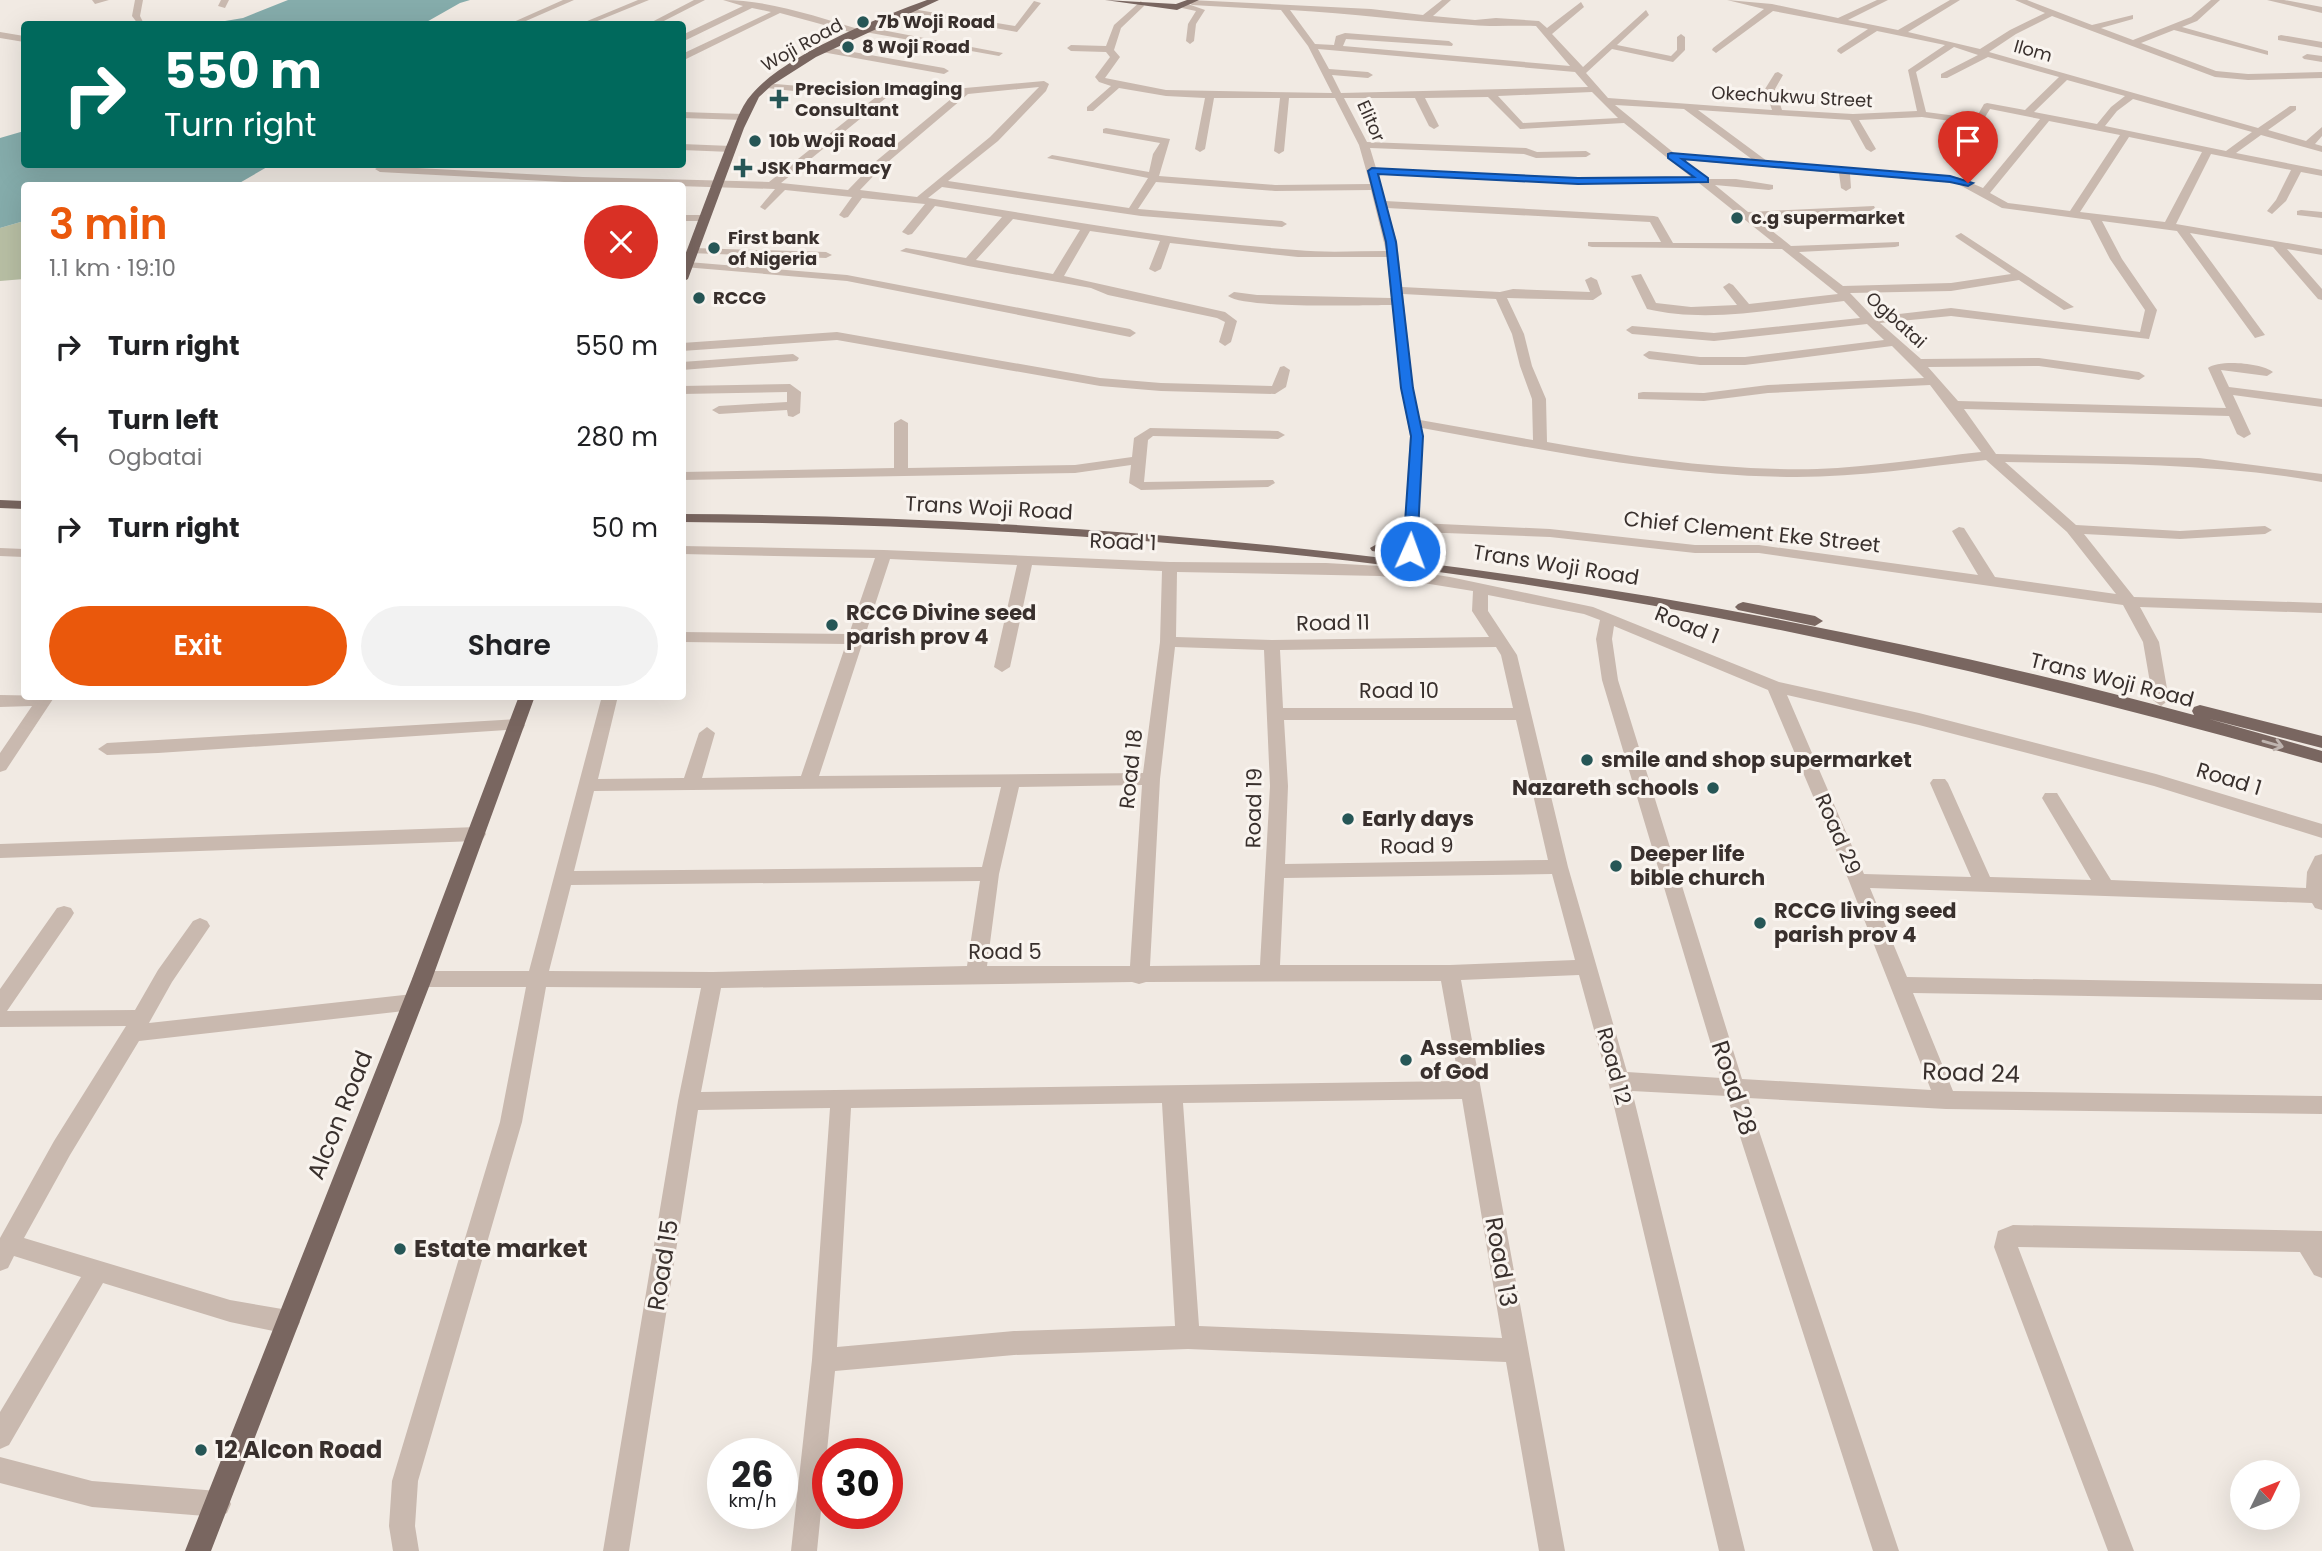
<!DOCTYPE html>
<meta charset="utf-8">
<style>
:root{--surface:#fff;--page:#f2f2f2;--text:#202124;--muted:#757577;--accent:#ea580c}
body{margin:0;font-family:Poppins,sans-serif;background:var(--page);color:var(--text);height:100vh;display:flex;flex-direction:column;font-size:26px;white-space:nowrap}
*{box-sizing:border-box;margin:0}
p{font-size:23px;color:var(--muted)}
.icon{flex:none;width:38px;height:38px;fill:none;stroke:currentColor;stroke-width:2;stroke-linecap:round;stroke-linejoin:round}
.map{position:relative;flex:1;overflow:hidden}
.sheet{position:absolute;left:21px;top:182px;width:665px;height:518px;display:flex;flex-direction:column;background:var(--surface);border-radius:7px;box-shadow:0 7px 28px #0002}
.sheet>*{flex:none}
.top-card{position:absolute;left:21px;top:21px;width:665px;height:147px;border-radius:7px;box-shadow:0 7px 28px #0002;background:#00695c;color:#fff;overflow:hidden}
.needle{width:46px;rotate:47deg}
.tools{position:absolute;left:2230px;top:1460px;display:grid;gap:14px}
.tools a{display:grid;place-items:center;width:70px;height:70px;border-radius:50%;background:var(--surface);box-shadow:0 7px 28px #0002;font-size:35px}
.speed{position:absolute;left:707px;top:1438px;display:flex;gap:14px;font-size:35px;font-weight:700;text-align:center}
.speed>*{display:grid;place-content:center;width:91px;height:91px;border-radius:50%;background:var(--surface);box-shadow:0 7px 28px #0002;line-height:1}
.speed small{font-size:18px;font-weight:400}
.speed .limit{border:10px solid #d22;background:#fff;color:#111}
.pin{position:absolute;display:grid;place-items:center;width:60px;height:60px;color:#fff;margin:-72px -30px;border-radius:50% 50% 50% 0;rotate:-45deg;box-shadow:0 0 7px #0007}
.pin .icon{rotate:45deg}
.me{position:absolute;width:77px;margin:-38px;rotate:2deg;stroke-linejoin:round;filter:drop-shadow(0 0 5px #0008)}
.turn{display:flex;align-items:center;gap:24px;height:147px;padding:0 28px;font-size:32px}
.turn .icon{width:91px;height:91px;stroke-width:2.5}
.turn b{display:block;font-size:49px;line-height:60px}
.round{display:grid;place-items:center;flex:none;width:74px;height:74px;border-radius:37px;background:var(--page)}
.headline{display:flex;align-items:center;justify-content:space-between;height:119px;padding:0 28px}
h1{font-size:42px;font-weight:600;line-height:52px;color:var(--accent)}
.action{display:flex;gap:14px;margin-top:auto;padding:14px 28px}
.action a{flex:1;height:80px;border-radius:42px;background:var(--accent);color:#fff;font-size:28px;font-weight:600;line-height:80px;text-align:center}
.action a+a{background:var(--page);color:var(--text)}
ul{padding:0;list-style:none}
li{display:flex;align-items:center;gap:21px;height:91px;padding:0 28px}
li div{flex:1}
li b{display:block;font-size:26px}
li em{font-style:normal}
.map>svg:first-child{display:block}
.green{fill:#b8bfa4}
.water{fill:#85acab}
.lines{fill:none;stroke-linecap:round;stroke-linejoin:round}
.minor{fill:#c9b9af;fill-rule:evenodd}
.major{fill:#796660;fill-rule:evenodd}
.oneway{stroke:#bfb4af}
.route{fill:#1a73e8;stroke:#114b97;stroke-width:2}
.poi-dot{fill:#265656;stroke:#f9f4ef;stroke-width:2.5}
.labels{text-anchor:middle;stroke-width:6;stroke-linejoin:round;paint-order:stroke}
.far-poi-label{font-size:18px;font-weight:bold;fill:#39302d;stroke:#f9f4ef;text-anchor:start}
.far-street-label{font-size:18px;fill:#39302d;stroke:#f9f4ef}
.street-label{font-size:21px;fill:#39302d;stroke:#f9f4ef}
.poi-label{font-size:21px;font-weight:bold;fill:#39302d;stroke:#f9f4ef;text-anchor:start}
.near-street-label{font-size:24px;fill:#39302d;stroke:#f9f4ef}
.near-poi-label{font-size:24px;font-weight:bold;fill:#39302d;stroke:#f9f4ef;text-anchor:start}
</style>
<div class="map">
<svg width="2322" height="1551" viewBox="0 0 2322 1551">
<rect width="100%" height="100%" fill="#f1eae3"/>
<path class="green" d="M24,221V279L0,281V228Z"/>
<g class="water">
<path d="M288,0H470L460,3L423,24H207L243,18Z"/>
<path d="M24,131V164H133L141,167L172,164L278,165L267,167L236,185L24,186V221L0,228V138Z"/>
</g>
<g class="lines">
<g class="minor">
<path d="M92,0H109L95,4Z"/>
<path d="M135,0H143L140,16L144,24H138L132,16Z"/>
<path d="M221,0H229L225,8L218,6Z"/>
<path d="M563,0H574L519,24H509Z"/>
<path d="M638,0H649L590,24H580Z"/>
<path d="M694,0H705L658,24H648Z"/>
<path d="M723,0C770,0 817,17 862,30L866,27L1003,53L999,56L865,32L861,35L780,13L682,61V54L771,12L752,8L682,42V35L743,6Z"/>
<path d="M1190,0L1371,9L1423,15L1442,0H1451L1433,16L1475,20L1496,18L1539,21L1547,28L1581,2L1584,7L1552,34L1583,67L1646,10L1649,15L1617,45L1671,56L1677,50V37L1681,34L1685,37V50L1673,62L1612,49L1586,73L1608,98L1772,110L1765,89L1775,73L1778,72L1783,75L1775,89L1782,110L1853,114L1917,111L1908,70L1945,45L1877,31L1841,54L1837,51L1838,49L1868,29L1773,11L1716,53L1712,50L1713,48L1764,9L1727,0L1772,4L1838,18L1877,0H1888L1848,20L1898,30L1950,0H1960L1908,32L1980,49L2010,30L2045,13L2015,0H2027L2092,25L2133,15V19L2101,28L2133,40L2191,17L2211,0H2220L2197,21L2182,27L2268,51V55L2174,30L2141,43L2216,71L2248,74L2322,72V78L2248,80L2215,77L2052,16L2016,34L1989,52L2258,128L2290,106H2296V110L2268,130L2306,141L2322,127V136L2315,144L2322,146V152L2261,135L2236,153L2322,170V176L2301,172L2286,201L2272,214L2267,211L2276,200L2291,170L2211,154L2176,224L2322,249V255L2287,249L2322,289V300L2318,299L2273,247L2190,233L2265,335L2255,338L2177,231L2102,221L2122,259L2157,310L2149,339L1951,316L1880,323L1921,359L2039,358L2139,372L2145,376L2139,380L2039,366L1928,367L1958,401L2226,408L2208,368C2219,359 2262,363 2273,372L2267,376L2221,370L2229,387L2322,399V407L2233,395L2251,434L2244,438L2237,434L2229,416L1964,409L1996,454L2199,458L2322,474V482C2217,463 2112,464 2005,462L2076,525L2180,531L2265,526L2272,530L2265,534L2180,539L2084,534L2134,597L2322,603V613L2140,607L2159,642L2169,700L2161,706L2153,700L2143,642L2123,605L1759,553H1695L1550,537L1418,532L1417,551L1410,555L1403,551L1410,436L1401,388L1392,305C1363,305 1245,309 1228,296L1234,292L1257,295L1391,298L1387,257H1298L1170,243L1161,269L1155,272L1149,269L1160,241L1090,231L1064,276L1225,312L1237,321L1231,342L1225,346L1219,342L1225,322L1217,318L1108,295L1091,288L968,266L900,251L906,248L966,258L1002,217L935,206L912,234L908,235L902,232L925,204L862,198L848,217L844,218L839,215L852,197L785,190L765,210L760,207L775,189L583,183L380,172L375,169L380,166L583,177L769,182L881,93H811L767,88L762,85L764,83L811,87L965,88L1044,81L1049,84L1046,91L998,141L948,181L1129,208L1148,178L1047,158L1052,155L1149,172L1153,154L1160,143L1103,133V129L1106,128L1170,139L1159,176L1275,185L1370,184L1359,145L1335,98H1289L1284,151L1279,154L1274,151L1280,98H1214L1205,149L1200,152L1195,149L1205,98L1166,96L1119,88L1093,111H1087V107L1111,86L1099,82L1095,77L1110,57L1106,52L1071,51L1067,48L1071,45L1106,46L1114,25L1141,1L1144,6L1121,28L1114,50L1120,57L1105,78L1166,90L1332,93L1308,46L1281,10L1192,5L1188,2ZM1290,10C1351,13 1411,22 1472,25C1493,27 1515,25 1536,26L1570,66L1343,46L1346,39L1452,46L1453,44L1449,41L1345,33L1336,36L1334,45L1315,44ZM1954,47L1978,55L1941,74V78H1947L1988,57L2059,77L2025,110L1987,103L1984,104L1976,118H1972L1926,112L1916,72ZM1318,49L1575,72L1588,87L1341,93L1332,75L1368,78L1373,75L1368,72L1329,69ZM2067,80L2125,96L2111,107L2097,124L2034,112ZM1039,87L990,137L917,197L860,190L882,167L968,94ZM1592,92L1618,118L1523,123L1498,96ZM892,93L957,94L875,162L848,190L781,183ZM1488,97L1520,129L1624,123L1691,177L1578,178L1376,168L1370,148L1524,154L1536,158L1586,157L1591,154L1586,151L1537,152L1526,148L1367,142L1344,98H1415L1429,126L1434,129L1439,126L1425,98ZM2133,99L2252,132L2226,151L2105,126L2117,111ZM1615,105L1684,109L1753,160L1674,153ZM1990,109L2040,119L1983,188L1957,177L1767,161L1698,110L1850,120L1866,149L1871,152L1876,149L1859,120L1922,117L1972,124L1982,122ZM2049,121L2120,135L2070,211L2008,203L1990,193ZM2129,137L2202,152L2165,222L2080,212ZM1683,160L1839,173L1841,188L1846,191L1851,188L1850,174L1956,183L2002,208L2090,220L2110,259L2145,310L2140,332L1951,308L1873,317L1850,293L1951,291L2019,280L2064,310L2074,307L1961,233L1955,236L1957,238L2011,274L1951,283L1843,286L1799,252L1895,247L1899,246V242L1791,246L1756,218L1870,211L1875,208L1874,206L1748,212L1715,185L1769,190L1773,189V185L1736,179H1708ZM1377,174L1578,184L1699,183L1774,243H1673L1658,217L1654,216L1385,201ZM1156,182L1275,191L1371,190L1386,251C1356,251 1326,253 1296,250C1172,241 1050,217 928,198L942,187L1141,216L1282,227L1287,224L1282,221L1138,209ZM1387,208L1650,222L1661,242H1588V246L1592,247L1782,249L1838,294L1749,304L1733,285L1729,283L1723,287L1737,305L1691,307L1656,303L1641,274L1631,276L1647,309C1710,324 1780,308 1844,301L1860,318L1714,333L1632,326L1626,330L1632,334L1714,341L1867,324L1884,340L1745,357H1700L1649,351L1643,355L1649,359L1700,365H1745L1892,346L1924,378L1768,385L1704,393L1643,392L1638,393V399L1704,401L1768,393L1930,385L1981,452C1926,458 1872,467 1817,469C1726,471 1636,458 1547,442L1546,399L1532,366L1524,334L1507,298L1593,300L1602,294L1597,280L1591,277L1585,280L1590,292L1513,289L1500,292L1402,287L1397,242ZM1013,219L1080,230L1053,274L976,260ZM1403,294L1496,299L1512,334L1520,366L1532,399L1533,440L1420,420L1413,388ZM1422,428C1546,450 1670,477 1796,477C1860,477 1923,467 1986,460L2067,532L2116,594L1995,577L1964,528L1959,527L1952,531L1978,575L1759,545H1695L1550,529L1419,523Z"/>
<path d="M2267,0H2284L2322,7V13Z"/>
<path d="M1034,1L1041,3L1017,32L902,11L906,8L1015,26Z"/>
<path d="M1185,3L1205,10L1196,24L1194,41L1190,44L1186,41L1188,24L1196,11L1182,8Z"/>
<path d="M0,32L24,36V42L0,38Z"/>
<path d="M2281,35L2322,42V48L2278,40V36Z"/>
<path d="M825,47L944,68L949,71L944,74L822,52V48Z"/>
<path d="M2307,54L2322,56V62L2304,59L2302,57Z"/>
<path d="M682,112L743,114L748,117L743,120L682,118Z"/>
<path d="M682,144L731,146L736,149L731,152L682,150Z"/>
<path d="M2301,210L2322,212V218L2297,215V211Z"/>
<path d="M682,215H705L710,218L705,221H682Z"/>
<path d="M693,248L826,252L832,255L826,258L689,253L687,251Z"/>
<path d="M688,262L847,275L1130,329L1136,333L1130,337L847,281L684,267L682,265Z"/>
<path d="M837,332L1100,378L1161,383L1272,386L1280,367L1284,366L1290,370L1286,387L1275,394L1161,391L1100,386L837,340L682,351V343Z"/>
<path d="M793,354L799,358L797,361L682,370V362Z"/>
<path d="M790,384L801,392L800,413L793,417L788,416L787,410L719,414L712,410L719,406L787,402V392L682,394V386Z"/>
<path d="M901,419L908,423V468L1075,465L1132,457L1134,438L1150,428L1278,431L1285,435L1278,439L1153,436L1148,440L1144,482L1273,480L1275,483L1268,487L1141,490L1129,483L1131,465L1075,473L682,480V472L894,468V423Z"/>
<path d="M682,546L884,550L1170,562L1326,563L1380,566L1450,577L1593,607L1779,682L1919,713L2156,774L2322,824V838L2154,786L1919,725L1787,695L1864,874L1971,877L1930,783L1933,779H1945L1948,783L1990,877L2091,880L2042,798L2045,793H2057L2111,880L2306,888L2307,872L2315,856L2322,854V910L2315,908L2312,903L1870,888L1907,977L2322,984V1000L1913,993L1953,1091L2322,1096V1114L1946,1109L1748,1098L1899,1551H1873L1727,1096L1632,1091L1745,1551H1719L1608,1081L1579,975L1461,980L1565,1551H1539L1506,1362L1188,1349L1014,1355L835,1371L817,1551H791L812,1360L830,1108L698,1110L629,1551H603L678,1101L701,988L546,987L522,1122L418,1481L415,1526L419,1551H393L389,1526L392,1481L500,1122L526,987H422L415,985L412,979L415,973L422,971H529L602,696H618L598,779L684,778L699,733L707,727L715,733L702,778L801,776L846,644L682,642V632L849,634L875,558L682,554ZM890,559L1017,565L994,667L1002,672L1010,667L1032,565L1162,571L1160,642L1143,773L819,776ZM1177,572L1380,576L1473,591L1472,611L1489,637L1272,640L1176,637ZM1488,595L1584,614L1600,620L1596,639L1602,680L1721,1078L1627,1072L1568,867L1517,655L1488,611ZM1614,626L1768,690L1849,881L1931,1090L1742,1079L1618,680L1612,639ZM1175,647L1264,650L1270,786L1260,965L1150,966L1160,779ZM1496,647L1501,655L1513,708H1283L1280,650ZM1284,720H1516L1548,860L1285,864L1288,786ZM1142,785L1130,966H987L999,874L1019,787ZM1001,787L982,867L574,871L594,791ZM1552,874L1575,960L1450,965H1280L1284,878ZM980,881L967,966L713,972L549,971L571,885ZM1441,981L1459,1081L701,1092L721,988L1132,982L1139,984L1146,982ZM1462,1099L1502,1338L1199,1326L1183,1103ZM1162,1103L1175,1326L1014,1331L837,1347L851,1108Z"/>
<path d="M0,548L24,549V557L0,556Z"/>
<path d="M0,695L55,696L6,770L0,772V753L32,706L0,707Z"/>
<path d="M517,719L525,725L523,729L158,753L107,755L98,749L107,743Z"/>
<path d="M477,827L483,829L486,834L483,839L477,841L0,858V844Z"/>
<path d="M64,906L71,908L74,913L71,918L7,1011L135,1010L158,970L193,921L200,918L207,921L210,926L172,982L149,1023L413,994L420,996L423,1002L420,1008L413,1010L139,1041L70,1155L24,1238L230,1300L288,1310L296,1314L300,1322L296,1330L288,1334L230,1322L103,1283L9,1445L0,1449V1412L81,1277L14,1256L8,1268L0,1271V1238L54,1141L126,1026L0,1027V989L57,908Z"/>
<path d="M2013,1225L2322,1231V1278L2314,1275L2300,1252L2018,1247L2134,1551H2108L1994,1247L1998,1231Z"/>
<path d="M0,1457L92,1481L218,1491L227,1495L231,1504L227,1513L218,1517L92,1507L0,1483Z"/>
</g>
<g class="major">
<path d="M927,0H939L816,57L772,85L759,97L744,128L688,279L682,282V263C697,224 711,185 726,147C734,129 739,108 752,94C786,54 878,18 927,0Z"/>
<path d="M1105,0L1176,4L1187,0H1199L1177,10Z"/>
<path d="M0,500L24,501V509L0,508Z"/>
<path d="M682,514C1193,517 1701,582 2194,715L2192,711L2194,707L2200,705L2322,736V748L2209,719L2322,751V763C2027,680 1728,610 1424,570C1179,538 930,524 682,522Z"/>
<path d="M1377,544L1439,552L1446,556L1439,560L1372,551L1370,548Z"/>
<path d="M1743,602L1815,616L1823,621L1815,626L1738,610L1735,607L1738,604Z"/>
<path d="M519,696H535L432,979L211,1551H185L412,979Z"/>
</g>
</g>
<defs><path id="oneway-shaft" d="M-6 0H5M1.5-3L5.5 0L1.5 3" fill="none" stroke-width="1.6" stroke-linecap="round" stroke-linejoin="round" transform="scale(1.75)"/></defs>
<use class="oneway" href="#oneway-shaft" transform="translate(2273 744) rotate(16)"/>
<path class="route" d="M1671,153L1950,176L1973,183L1968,186L1950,182L1682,159L1708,178V182L1578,184L1378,174L1396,242L1413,388L1423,436L1417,551L1410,555L1405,554L1403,551L1411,436L1401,388L1386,242L1368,171L1372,168L1578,178L1694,177L1668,158V154Z"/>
<g class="poi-dot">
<circle cx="863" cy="22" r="7"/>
<circle cx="848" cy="47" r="7"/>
<path d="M775.5 88.5h7v7h7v7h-7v7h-7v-7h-7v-7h7z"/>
<circle cx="755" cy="141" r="7"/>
<path d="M739.5 157.5h7v7h7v7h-7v7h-7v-7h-7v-7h7z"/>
<circle cx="1737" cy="218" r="7"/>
<circle cx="714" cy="248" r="7"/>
<circle cx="699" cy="298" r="7"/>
<circle cx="832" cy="625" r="7"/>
<circle cx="1587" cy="760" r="7"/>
<circle cx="1713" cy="788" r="7"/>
<circle cx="1348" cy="819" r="7"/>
<circle cx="1616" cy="866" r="7"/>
<circle cx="1760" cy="923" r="7"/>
<circle cx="1406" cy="1060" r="7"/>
<circle cx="400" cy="1249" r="7"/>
<circle cx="201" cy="1450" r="7"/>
</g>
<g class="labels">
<g class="far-poi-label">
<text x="877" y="28">7b Woji Road</text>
<text x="862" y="53">8 Woji Road</text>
<text x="795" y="95">Precision Imaging<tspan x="795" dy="21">Consultant</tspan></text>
<text x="769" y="147">10b Woji Road</text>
<text x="757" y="174">JSK Pharmacy</text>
<text x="1751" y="224">c.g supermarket</text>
<text x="728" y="244">First bank<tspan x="728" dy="21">of Nigeria</tspan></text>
<text x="713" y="304">RCCG</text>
</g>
<g class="far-street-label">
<text transform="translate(802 45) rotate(-29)" y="6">Woji Road</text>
<text transform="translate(2033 51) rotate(16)" y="6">Ilom</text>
<text transform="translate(1792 97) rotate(3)" y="6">Okechukwu Street</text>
<text transform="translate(1371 121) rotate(66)" y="6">Elitor</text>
<text transform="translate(1896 320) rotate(42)" y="6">Ogbatai</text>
</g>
<g class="street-label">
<text transform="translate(989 508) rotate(3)" y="7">Trans Woji Road</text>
<text transform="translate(1752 532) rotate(6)" y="7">Chief Clement Eke Street</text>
<text transform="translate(1123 542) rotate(2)" y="7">Road 1</text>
<text transform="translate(1556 565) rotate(9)" y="7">Trans Woji Road</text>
<text transform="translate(1333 623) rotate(-1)" y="7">Road 11</text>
<text transform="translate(1687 625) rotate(22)" y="7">Road 1</text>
<text transform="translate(2112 680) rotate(14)" y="7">Trans Woji Road</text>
<text x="1399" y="698">Road 10</text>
<text transform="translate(1131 769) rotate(-84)" y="7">Road 18</text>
<text transform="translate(2229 779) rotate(17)" y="7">Road 1</text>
<text transform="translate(1254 808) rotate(-89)" y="7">Road 19</text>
<text transform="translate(1838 834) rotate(67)" y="7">Road 29</text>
<text transform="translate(1417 846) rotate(-1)" y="7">Road 9</text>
<text x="1005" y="959">Road 5</text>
<text transform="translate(1614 1066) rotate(75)" y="7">Road 12</text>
</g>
<g class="poi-label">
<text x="846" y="620">RCCG Divine seed<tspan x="846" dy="24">parish prov 4</tspan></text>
<text x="1601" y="767">smile and shop supermarket</text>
<text x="1699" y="795" text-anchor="end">Nazareth schools</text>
<text x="1362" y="826">Early days</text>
<text x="1630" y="861">Deeper life<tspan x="1630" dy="24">bible church</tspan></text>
<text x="1774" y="918">RCCG living seed<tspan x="1774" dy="24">parish prov 4</tspan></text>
<text x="1420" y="1055">Assemblies<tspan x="1420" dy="24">of God</tspan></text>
</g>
<g class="near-street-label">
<text transform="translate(1971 1073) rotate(2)" y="8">Road 24</text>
<text transform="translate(1734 1088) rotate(72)" y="8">Road 28</text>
<text transform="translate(340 1115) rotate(-68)" y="8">Alcon Road</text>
<text transform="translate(1501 1262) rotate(80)" y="8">Road 13</text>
<text transform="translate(663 1265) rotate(-81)" y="8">Road 15</text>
</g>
<g class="near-poi-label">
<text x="414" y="1257">Estate market</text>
<text x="215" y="1458">12 Alcon Road</text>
</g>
</g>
</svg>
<div class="tools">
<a><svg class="needle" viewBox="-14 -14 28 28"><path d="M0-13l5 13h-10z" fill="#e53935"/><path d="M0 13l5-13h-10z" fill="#757577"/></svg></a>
</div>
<div class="speed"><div>26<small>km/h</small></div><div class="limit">30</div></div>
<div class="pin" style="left:1968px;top:183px;background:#d93025"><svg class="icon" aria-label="arrive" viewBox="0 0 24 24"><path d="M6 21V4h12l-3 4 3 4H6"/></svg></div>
<svg class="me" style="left:1410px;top:551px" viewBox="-20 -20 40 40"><circle r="17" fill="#1a73e8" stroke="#fff" stroke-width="3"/><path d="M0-11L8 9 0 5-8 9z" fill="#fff"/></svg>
<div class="top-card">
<div class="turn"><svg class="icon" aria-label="right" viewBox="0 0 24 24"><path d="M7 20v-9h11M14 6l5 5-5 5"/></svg><div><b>550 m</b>Turn right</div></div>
</div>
<section class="sheet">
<div class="headline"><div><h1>3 min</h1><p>1.1 km · 19:10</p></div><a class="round" style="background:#d93025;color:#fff"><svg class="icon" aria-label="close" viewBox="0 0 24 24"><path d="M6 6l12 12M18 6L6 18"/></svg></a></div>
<ul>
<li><svg class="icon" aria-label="right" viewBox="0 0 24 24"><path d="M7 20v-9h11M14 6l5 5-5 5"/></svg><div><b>Turn right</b></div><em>550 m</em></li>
<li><svg class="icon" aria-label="left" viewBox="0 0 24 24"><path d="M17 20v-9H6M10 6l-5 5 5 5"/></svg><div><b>Turn left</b><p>Ogbatai</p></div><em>280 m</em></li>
<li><svg class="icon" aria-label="right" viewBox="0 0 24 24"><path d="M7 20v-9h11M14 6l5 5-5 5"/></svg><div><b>Turn right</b></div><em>50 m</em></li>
</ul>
<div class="action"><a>Exit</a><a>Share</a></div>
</section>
</div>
